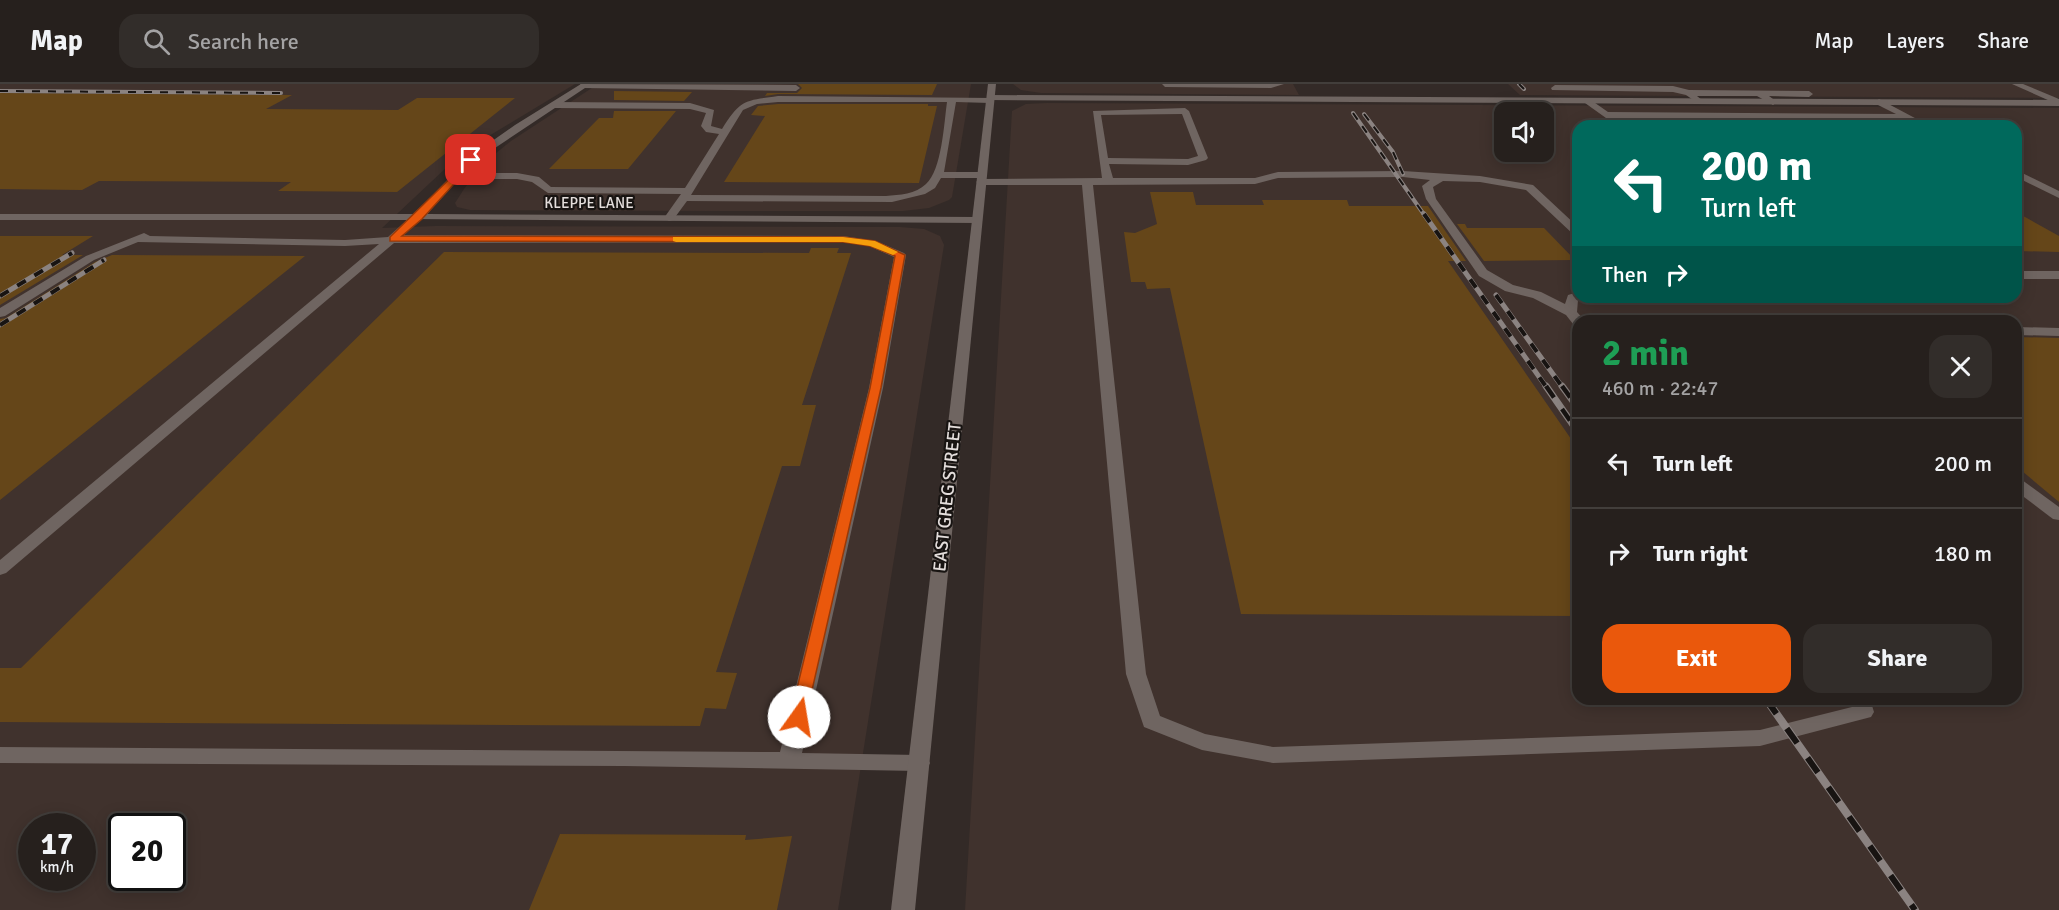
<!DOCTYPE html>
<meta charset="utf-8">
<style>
:root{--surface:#26201d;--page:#322d2a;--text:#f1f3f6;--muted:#a4a3a4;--line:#423e3b;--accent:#ea580c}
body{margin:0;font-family:Signika,sans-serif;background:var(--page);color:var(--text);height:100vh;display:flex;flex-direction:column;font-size:22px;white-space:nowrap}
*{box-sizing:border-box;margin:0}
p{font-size:20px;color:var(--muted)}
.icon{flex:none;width:33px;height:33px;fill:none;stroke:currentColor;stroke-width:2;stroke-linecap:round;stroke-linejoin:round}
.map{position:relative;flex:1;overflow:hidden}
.side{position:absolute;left:1572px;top:231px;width:450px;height:390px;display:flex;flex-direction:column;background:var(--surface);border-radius:18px;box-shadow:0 3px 15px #0003,0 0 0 2px var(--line)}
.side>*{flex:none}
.guide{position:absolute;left:1572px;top:36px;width:450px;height:183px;border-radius:18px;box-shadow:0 3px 15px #0003,0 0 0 2px var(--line);background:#00695c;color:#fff;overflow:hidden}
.buttons{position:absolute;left:1494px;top:18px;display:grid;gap:12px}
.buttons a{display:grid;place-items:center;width:60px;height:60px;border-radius:12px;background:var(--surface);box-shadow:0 3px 15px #0003,0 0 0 2px var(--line);font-size:30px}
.speed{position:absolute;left:18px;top:729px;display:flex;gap:12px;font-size:30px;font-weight:700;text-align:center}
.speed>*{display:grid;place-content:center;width:78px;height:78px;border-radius:50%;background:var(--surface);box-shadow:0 3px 15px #0003,0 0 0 2px var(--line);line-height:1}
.speed small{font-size:15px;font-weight:400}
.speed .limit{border:3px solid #111;border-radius:9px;background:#fff;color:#111}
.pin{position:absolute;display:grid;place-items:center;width:51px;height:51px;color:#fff;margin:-26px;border-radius:12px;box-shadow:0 3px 9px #0006}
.me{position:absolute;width:66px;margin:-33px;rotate:13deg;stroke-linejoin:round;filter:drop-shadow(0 0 4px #0008)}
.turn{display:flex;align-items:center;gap:21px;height:126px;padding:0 30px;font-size:27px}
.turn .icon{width:78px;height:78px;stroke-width:2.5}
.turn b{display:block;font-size:42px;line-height:51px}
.then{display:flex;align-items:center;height:57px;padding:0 30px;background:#0003;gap:12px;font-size:22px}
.round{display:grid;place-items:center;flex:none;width:63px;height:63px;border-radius:18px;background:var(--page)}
.summary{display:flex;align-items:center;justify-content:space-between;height:102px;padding:0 30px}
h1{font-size:36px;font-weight:700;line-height:45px;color:#1e9e55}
.cta{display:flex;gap:12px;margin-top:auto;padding:12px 30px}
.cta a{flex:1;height:69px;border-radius:18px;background:var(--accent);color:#fff;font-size:24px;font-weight:700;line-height:69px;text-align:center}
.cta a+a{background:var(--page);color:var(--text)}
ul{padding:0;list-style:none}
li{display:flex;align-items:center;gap:18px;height:90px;padding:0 30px;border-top:2px solid var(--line)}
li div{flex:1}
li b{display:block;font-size:22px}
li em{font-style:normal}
header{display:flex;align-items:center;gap:36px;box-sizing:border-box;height:84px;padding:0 30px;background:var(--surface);border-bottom:2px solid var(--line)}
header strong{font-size:28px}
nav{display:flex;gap:33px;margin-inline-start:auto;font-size:21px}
.search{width:420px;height:54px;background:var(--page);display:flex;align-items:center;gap:15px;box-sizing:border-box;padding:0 21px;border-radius:18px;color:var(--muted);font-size:22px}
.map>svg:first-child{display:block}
.built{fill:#40322d;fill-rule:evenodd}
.building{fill:#654619}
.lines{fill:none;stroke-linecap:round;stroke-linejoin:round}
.service{fill:#6f6561;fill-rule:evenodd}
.minor{fill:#6f6561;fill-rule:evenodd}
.secondary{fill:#6f6561;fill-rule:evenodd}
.rail-far3-casing{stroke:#8b8381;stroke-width:4}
.rail-far2-casing{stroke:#8b8381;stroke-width:5}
.rail-far1-casing{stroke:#8b8381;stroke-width:7}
.rail-casing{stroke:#8b8381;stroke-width:8}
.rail-far3{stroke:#181412;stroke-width:2;stroke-dasharray:8;stroke-linecap:butt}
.rail-far2{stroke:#181412;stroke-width:4;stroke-dasharray:10;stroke-linecap:butt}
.rail-far1{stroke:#181412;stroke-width:4.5;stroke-dasharray:14;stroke-linecap:butt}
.rail{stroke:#181412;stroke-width:6;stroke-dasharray:18;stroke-linecap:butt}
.route{fill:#ea580c;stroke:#983908;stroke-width:1.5}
.slow{fill:#f59e0b}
.labels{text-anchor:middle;stroke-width:4.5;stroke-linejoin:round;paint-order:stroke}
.far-street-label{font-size:15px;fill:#e4dedc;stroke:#181412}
.street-label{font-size:18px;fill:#e4dedc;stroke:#181412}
</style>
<header>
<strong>Map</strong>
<div class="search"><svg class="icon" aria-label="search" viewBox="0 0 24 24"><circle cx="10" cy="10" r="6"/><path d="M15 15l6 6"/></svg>Search here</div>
<nav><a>Map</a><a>Layers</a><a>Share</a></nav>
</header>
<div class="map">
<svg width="2059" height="826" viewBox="0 0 2059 826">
<rect width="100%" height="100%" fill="#332a27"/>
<g class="built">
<path d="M0,0H575L464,67L382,144L436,142L900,143L924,145L940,152L944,161L838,826H0ZM32,742H82V794H32ZM122,742H172V794H122Z"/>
<path d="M598,0H971L952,113L949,116L929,124L903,127H729L470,126L457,123L455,119L464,105L485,78L511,57Z"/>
<path d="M1013,0H1293L1299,11L1041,9L1021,6Z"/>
<path d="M1508,0H2059V14L1520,11Z"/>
<path d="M1047,19L2059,24V826H965L1012,27L1026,20ZM1504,28H1544V68H1504ZM1578,42H2016V213H1578ZM1578,237H2016V615H1578Z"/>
</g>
<g class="building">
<path d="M798,0H937L932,11L778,10L765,12L767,9H797L802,4Z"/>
<path d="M614,7L692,8L684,17L614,16Z"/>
<path d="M0,9L292,11L266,25L398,26L417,14H515L397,108L278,107L291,98L99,97L82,106L0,105Z"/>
<path d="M778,20H928V22H937L919,99L724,98L765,32L751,31L758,22Z"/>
<path d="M614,27H676L628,85H549L599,34H613Z"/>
<path d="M1150,108H1193L1196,121H1264L1262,116H1347L1349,122H1428L1466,177H1448L1578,365V532L1241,530L1170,204L1147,205L1145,198H1131L1124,148L1135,149L1157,140Z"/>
<path d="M2016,128L2059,152V168L2016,167Z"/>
<path d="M1457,140H1465L1467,144H1544L1575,176L1484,177Z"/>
<path d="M0,152H93L62,171H83L0,221Z"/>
<path d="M811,164H839L837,169H851L802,321H816L800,382H782L716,588L737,589L726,625L705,624L700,642L0,638V584H21L444,168L809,169Z"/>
<path d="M112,171L305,172L0,416V235L6,234L95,178Z"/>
<path d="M2016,253L2059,254V418L2016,382Z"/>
<path d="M560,750L746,751L745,756L792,752L777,826H529Z"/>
</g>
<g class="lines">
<g class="service">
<path d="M581,0L796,1L800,4L796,7L583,4L579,2Z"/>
<path d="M1162,0H1284L1271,4L1165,3Z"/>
<path d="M2012,0H2023L2059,15V21Z"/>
<path d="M1555,1L1673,2L1689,6L1809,7L1813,10L1809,13L1769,12L1777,18L1773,21L1757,12H1697L1703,17L1699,20L1686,11L1673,8L1552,6L1551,4Z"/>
<path d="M778,12L993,14V18L990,19L956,18L944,88H982L987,91L982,94H941L935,104L925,110L892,118L687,117L673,136L669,137L664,134L681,110L548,109L532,98L517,95H454L449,92L454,89H517L539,93L551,103L685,104L719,50L706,48L701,42L706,29L690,25L553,24L549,21L553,18L690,19L714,26L711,42L722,45C741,15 744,17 778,12ZM778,18H947C944,39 942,86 926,100C916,110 899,111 886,112L691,111L743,26L757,20Z"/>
<path d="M1588,14L1608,28L1896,30L1876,20L1875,18L1879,15L1930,42H1918L1906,36L1606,34L1585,19L1584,17Z"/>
<path d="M1185,24L1189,27L1208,74L1206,76L1188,81L1109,80L1113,94H1255L1278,88L1403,87L1480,92L1533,101L1578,143V152L1574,151L1526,106L1480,98L1443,97L1433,103L1436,115L1487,186L1513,201L1541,208L1565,220L1568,211L1578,208V213H1584L1578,216L1577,228L1585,237H1578V241L1573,240L1566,231L1533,214L1505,207L1479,192L1426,115L1422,102L1430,96L1403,93L1278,94L1255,100L1093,101L1146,590L1160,632L1205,650L1273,663L1760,646L1852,623L1850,615H1870L1874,628L1871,633L1760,662L1273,679L1202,666L1144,643L1126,590L1082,101H981L976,98L981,95L1102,94L1093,27ZM1182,30L1198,72L1188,75L1108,74L1101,31Z"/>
<path d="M2016,86L2059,107V114L2016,93Z"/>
<path d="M0,130H418L423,133L403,151L843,152L876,157L904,169L906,171L883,304L802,669L919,671L927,673L930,679L927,685L919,687L624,682L0,679V663L780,668L869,304L894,173L869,162L843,158L394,159L6,489L0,491V476L379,160L345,162L138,158L94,176L5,232L0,233V224L86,172L144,149L150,152L345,156L388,153L407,136H0Z"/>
<rect x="2016" y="187" width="43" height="8"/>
<path d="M2016,243L2059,244V252L2016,251Z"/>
<path d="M2016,394L2022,396L2059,423V436L2053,435L2016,407Z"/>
</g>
<g class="minor">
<path d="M581,0H591L474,78L427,130L977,133L982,136L977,139L414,135V131L468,74L515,41Z"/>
<path d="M991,11L2059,16V22L988,16V12Z"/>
</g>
<path class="secondary" d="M988,0H996L915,826H891Z"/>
<defs>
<g id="rail-far3">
<path d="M1519,0L1524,5"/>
<path d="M0,7L281,9"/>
<path d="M1353,29L1425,132"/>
<path d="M1364,30L1393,68L1403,90"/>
</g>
<g id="rail-far2">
<path d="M1424,130L1547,304"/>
<path d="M1496,211L1563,304"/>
<path d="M0,212L72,169"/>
<path d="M0,241L104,176"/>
</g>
<g id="rail-far1">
<path d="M1546,302L1578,348"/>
<path d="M1562,302L1578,324"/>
</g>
<path id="rail" d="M1766,615L1915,826"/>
</defs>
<use href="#rail-far3" class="rail-far3-casing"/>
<use href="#rail-far2" class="rail-far2-casing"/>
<use href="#rail-far1" class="rail-far1-casing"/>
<use href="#rail" class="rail-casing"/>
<use href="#rail-far3" class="rail-far3"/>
<use href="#rail-far2" class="rail-far2"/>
<use href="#rail-far1" class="rail-far1"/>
<use href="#rail" class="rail"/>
</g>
<path class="route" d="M471,74L474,75V78L422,135L402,152L843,153L875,157L905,171L881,304L805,637L799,639L793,637L790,633L870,304L895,172L870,162L843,158L390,157V153Z"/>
<path class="slow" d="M673,153H843L875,157L898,168L893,171L870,162L843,158H676L673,157Z"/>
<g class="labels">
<g class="far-street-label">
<text x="589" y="124">KLEPPE LANE</text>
</g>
<g class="street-label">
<text transform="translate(947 413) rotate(-84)" y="6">EAST GREG STREET</text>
</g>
</g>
</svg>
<div class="buttons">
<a><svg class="icon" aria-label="sound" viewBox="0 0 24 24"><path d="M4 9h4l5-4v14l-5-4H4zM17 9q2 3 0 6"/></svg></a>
</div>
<div class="speed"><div>17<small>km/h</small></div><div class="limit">20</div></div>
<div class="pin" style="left:471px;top:76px;background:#d93025"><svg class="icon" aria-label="arrive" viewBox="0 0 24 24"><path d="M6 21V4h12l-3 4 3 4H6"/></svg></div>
<svg class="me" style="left:799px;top:633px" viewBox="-20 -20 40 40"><circle r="19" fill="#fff"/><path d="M0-13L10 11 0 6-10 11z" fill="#ea580c"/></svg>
<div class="guide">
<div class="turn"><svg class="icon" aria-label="left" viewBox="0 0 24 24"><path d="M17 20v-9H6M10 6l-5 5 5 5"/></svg><div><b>200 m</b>Turn left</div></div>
<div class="then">Then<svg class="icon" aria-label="right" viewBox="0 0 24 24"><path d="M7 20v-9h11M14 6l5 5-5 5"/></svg></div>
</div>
<section class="side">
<div class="summary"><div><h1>2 min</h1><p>460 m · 22:47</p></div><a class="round"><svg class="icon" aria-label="close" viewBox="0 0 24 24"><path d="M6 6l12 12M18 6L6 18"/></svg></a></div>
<ul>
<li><svg class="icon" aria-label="left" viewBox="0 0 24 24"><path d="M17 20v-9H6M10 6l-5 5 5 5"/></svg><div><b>Turn left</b></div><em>200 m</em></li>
<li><svg class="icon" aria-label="right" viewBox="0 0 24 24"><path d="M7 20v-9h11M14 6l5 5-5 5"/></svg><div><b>Turn right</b></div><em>180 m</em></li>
</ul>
<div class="cta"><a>Exit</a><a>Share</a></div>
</section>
</div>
